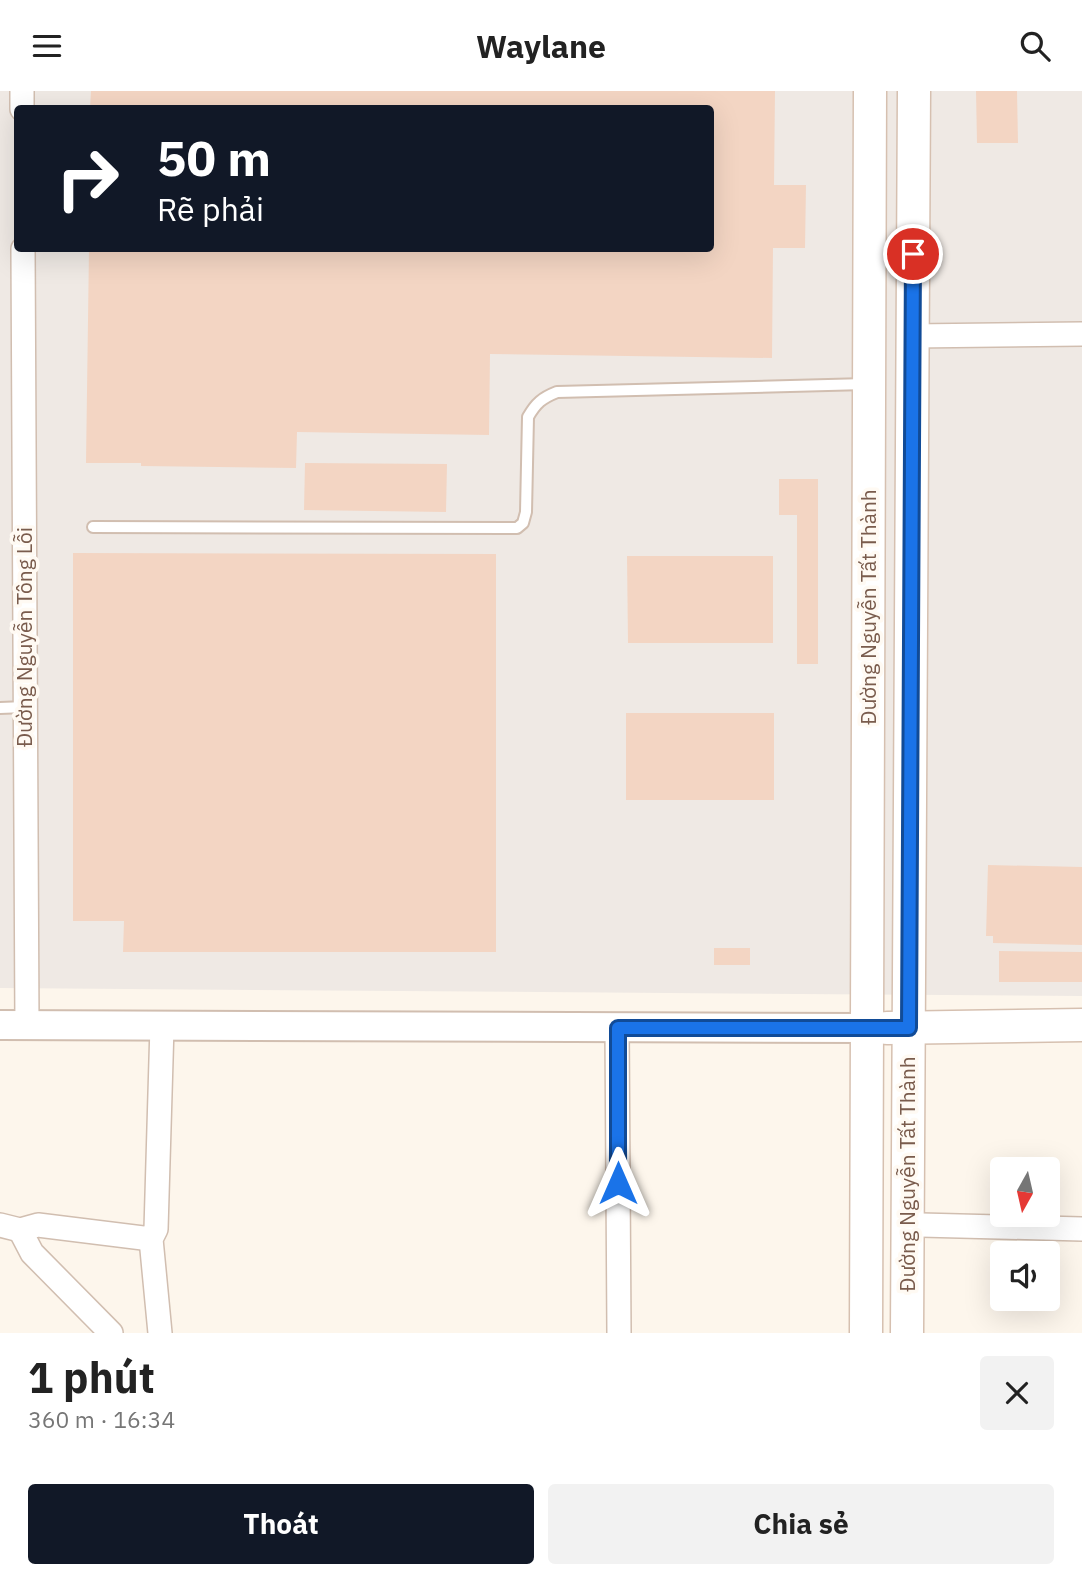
<!DOCTYPE html>
<html lang="vi">
<meta charset="utf-8">
<style>
:root{--surface:#fff;--page:#f2f2f2;--text:#222;--muted:#767676;--accent:#111827}
body{margin:0;font-family:"IBM Plex Sans",sans-serif;background:var(--page);color:var(--text);height:100vh;display:flex;flex-direction:column;font-size:26px;white-space:nowrap}
*{box-sizing:border-box;margin:0}
p{font-size:23px;color:var(--muted)}
.icon{flex:none;width:38px;height:38px;fill:none;stroke:currentColor;stroke-width:2;stroke-linecap:round;stroke-linejoin:round}
.map{position:relative;height:1242px;overflow:hidden}
.side{display:flex;flex-direction:column;background:var(--surface);flex:1}
.side>*{flex:none}
.top-card{position:absolute;left:14px;top:14px;width:700px;height:147px;border-radius:7px;box-shadow:0 7px 28px #0002;background:#111827;color:#fff;overflow:hidden}
.needle{width:46px;rotate:188deg}
.tools{position:absolute;left:990px;top:1066px;display:grid;gap:14px}
.tools a{display:grid;place-items:center;width:70px;height:70px;border-radius:7px;background:var(--surface);box-shadow:0 7px 28px #0002;font-size:35px}
.pin{position:absolute;display:grid;place-items:center;width:60px;height:60px;color:#fff;margin:-30px;border:4px solid #fff;border-radius:50%;box-shadow:0 2px 7px #0007}
.me{position:absolute;width:77px;margin:-38px;rotate:0deg;stroke-linejoin:round;filter:drop-shadow(0 0 5px #0008)}
.turn{display:flex;align-items:center;gap:24px;height:147px;padding:0 28px;font-size:32px}
.turn .icon{width:91px;height:91px;stroke-width:2.5}
.turn b{display:block;font-size:49px;line-height:60px}
.round{display:grid;place-items:center;flex:none;width:74px;height:74px;border-radius:7px;background:var(--page)}
.overview{display:flex;align-items:center;justify-content:space-between;height:119px;padding:0 28px}
h1{font-size:42px;font-weight:700;line-height:52px}
.button{display:flex;gap:14px;margin-top:auto;padding:14px 28px}
.button a{flex:1;height:80px;border-radius:7px;background:var(--accent);color:#fff;font-size:28px;font-weight:700;line-height:80px;text-align:center}
.button a+a{background:var(--page);color:var(--text)}
header{display:flex;justify-content:space-between;align-items:center;height:91px;padding:0 28px;background:var(--surface);font-size:32px;font-weight:700}
.map>svg:first-child{display:block}
.industrial{fill:#efe9e4;fill-rule:evenodd}
.building{fill:#f3d5c3}
.lines{fill:none;stroke-linecap:round;stroke-linejoin:round}
.service-casing{stroke:#d1beb0;stroke-width:14}
.minor-casing{stroke:#d1beb0;stroke-width:26}
.tertiary-casing{stroke:#d1beb0;stroke-width:32}
.secondary-casing{stroke:#d6c0b0;stroke-width:35}
.service{stroke:#fff;stroke-width:10}
.minor{stroke:#fff;stroke-width:23}
.tertiary{stroke:#fff;stroke-width:28}
.secondary{stroke:#fff;stroke-width:32}
.route-casing{stroke:#114b97;stroke-width:18}
.route{stroke:#1a73e8;stroke-width:12}
.labels{text-anchor:middle;stroke-width:7;stroke-linejoin:round;paint-order:stroke}
.street-label{font-size:21px;fill:#7a5c4d;stroke:#fffaf3}
</style>
<header><svg class="icon" aria-label="menu" viewBox="0 0 24 24"><path d="M4 6h16M4 12h16M4 18h16"/></svg>Waylane<svg class="icon" aria-label="search" viewBox="0 0 24 24"><circle cx="10" cy="10" r="6"/><path d="M15 15l6 6"/></svg></header>
<div class="map">
<svg width="1082" height="1242" viewBox="0 0 1082 1242">
<rect width="100%" height="100%" fill="#fdf6ec"/>
<path class="industrial" d="M0,0H1082V905L0,897ZM18,18H710V158H18Z"/>
<g class="building">
<path d="M91,0H775L774,94H806L805,157H773L772,267L490,263L489,344L297,341L296,377L141,375V372H86L89,158H710V18H90Z"/>
<path d="M976,0H1017L1018,52H977Z"/>
<path d="M305,372L447,373L446,421L304,419Z"/>
<path d="M779,388H818V573H797V424H779Z"/>
<path d="M73,462L496,463V861H123L124,830H73Z"/>
<path d="M627,465H773V552H628Z"/>
<rect x="626" y="622" width="148" height="87"/>
<path d="M988,774L1082,776V854L993,852V845H986Z"/>
<rect x="714" y="857" width="36" height="17"/>
<path d="M999,860L1082,861V891H999Z"/>
</g>
<g class="lines">
<defs>
<g id="service">
<path d="M93,436L517,437L523,432L526,421L528,326C536,312 542,307 557,301L866,293"/>
<path d="M0,617L25,616"/>
</g>
<g id="minor">
<path d="M22,0V18"/>
<path d="M23,158L27,935"/>
<path d="M912,245L1082,243"/>
<path d="M617,937L619,1242"/>
<path d="M0,1134L20,1139L38,1134L151,1148"/>
<path d="M921,1134L1082,1138"/>
<path d="M20,1139L32,1162L111,1242"/>
<path d="M160,1242L151,1148L156,1138L162,935"/>
</g>
<path id="tertiary" d="M0,934L868,937"/>
<g id="secondary">
<path d="M887,937L1082,934"/>
<path d="M866,1242L870,0"/>
<path d="M907,1242L914,0"/>
</g>
</defs>
<use href="#service" class="service-casing"/>
<use href="#minor" class="minor-casing"/>
<use href="#tertiary" class="tertiary-casing"/>
<use href="#secondary" class="secondary-casing"/>
<use href="#service" class="service"/>
<use href="#minor" class="minor"/>
<use href="#tertiary" class="tertiary"/>
<use href="#secondary" class="secondary"/>
</g>
<g class="lines">
<defs>
<path id="route" d="M618,1092V937H909L913,163"/>
</defs>
<use href="#route" class="route-casing"/>
<use href="#route" class="route"/>
</g>
<g class="labels">
<g class="street-label">
<text transform="translate(869 516) rotate(-90)" y="7">Đường Nguyễn Tất Thành</text>
<text transform="translate(25 546) rotate(-90)" y="7">Đường Nguyễn Tông Lỗi</text>
<text transform="translate(908 1083) rotate(-90)" y="7">Đường Nguyễn Tất Thành</text>
</g>
</g>
</svg>
<div class="tools">
<a><svg class="needle" viewBox="-14 -14 28 28"><path d="M0-13l5 13h-10z" fill="#e53935"/><path d="M0 13l5-13h-10z" fill="#767676"/></svg></a>
<a><svg class="icon" aria-label="sound" viewBox="0 0 24 24"><path d="M4 9h4l5-4v14l-5-4H4zM17 9q2 3 0 6"/></svg></a>
</div>
<div class="pin" style="left:913px;top:163px;background:#d93025"><svg class="icon" aria-label="arrive" viewBox="0 0 24 24"><path d="M6 21V4h12l-3 4 3 4H6"/></svg></div>
<svg class="me" style="left:618px;top:1092px" viewBox="-20 -20 40 40"><path d="M0-17L14 15 0 8-14 15z" fill="#1a73e8" stroke="#fff" stroke-width="4"/></svg>
<div class="top-card">
<div class="turn"><svg class="icon" aria-label="right" viewBox="0 0 24 24"><path d="M7 20v-9h11M14 6l5 5-5 5"/></svg><div><b>50 m</b>Rẽ phải</div></div>
</div>
</div>
<section class="side">
<div class="overview"><div><h1>1 phút</h1><p>360 m · 16:34</p></div><a class="round"><svg class="icon" aria-label="close" viewBox="0 0 24 24"><path d="M6 6l12 12M18 6L6 18"/></svg></a></div>
<div class="button"><a>Thoát</a><a>Chia sẻ</a></div>
</section>
